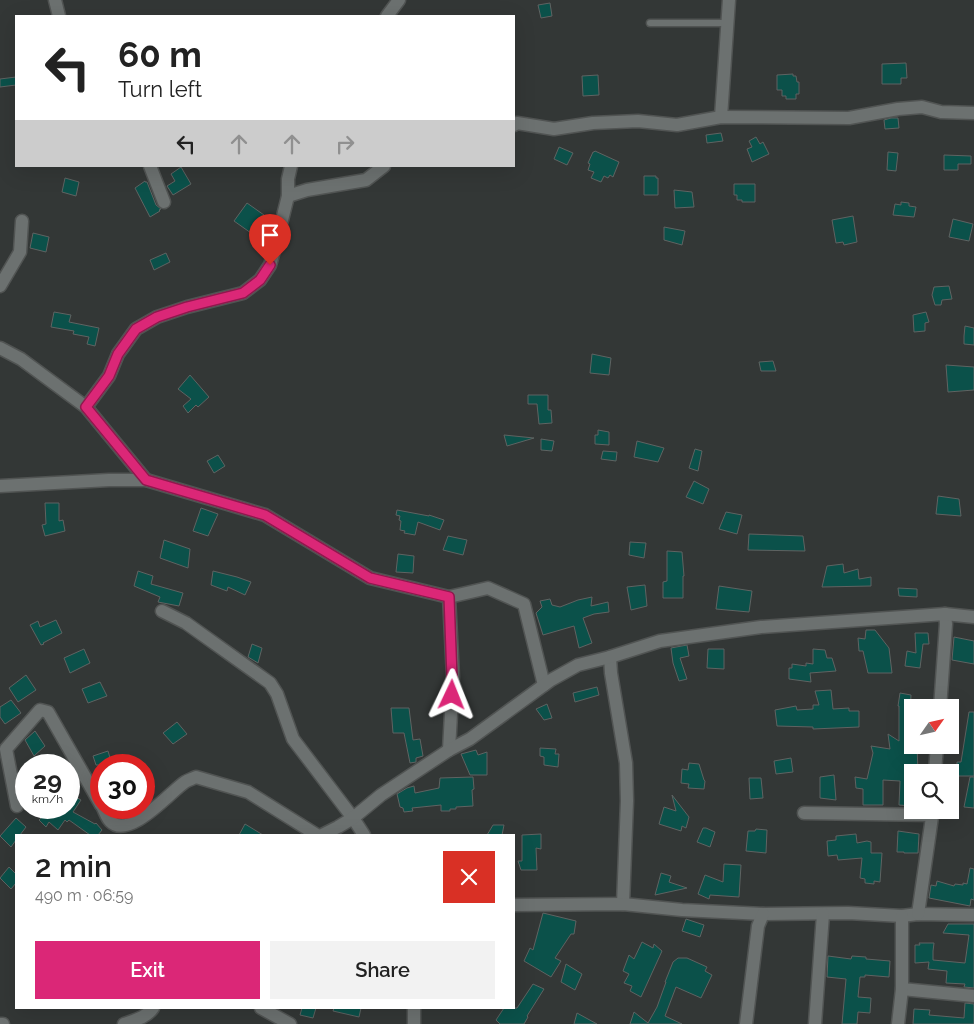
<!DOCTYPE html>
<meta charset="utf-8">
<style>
:root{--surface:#fff;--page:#f2f2f2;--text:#222;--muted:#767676;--accent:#db2777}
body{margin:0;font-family:Raleway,sans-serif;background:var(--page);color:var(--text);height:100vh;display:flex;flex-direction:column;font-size:19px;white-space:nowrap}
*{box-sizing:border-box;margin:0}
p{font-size:16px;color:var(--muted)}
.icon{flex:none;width:28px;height:28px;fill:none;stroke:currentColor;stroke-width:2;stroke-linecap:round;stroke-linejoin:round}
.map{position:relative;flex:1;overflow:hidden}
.details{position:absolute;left:15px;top:834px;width:500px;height:175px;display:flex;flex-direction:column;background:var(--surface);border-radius:0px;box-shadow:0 5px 20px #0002}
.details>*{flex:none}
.guide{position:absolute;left:15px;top:15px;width:500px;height:152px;border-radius:0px;box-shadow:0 5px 20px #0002;background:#fff;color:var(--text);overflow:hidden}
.needle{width:32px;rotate:56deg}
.tools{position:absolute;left:904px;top:699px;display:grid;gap:10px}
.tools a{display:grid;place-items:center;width:55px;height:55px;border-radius:0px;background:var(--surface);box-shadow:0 5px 20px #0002;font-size:25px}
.speed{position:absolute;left:15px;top:754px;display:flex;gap:10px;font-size:25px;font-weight:700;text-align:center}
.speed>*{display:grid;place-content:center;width:65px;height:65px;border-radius:50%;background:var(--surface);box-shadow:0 5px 20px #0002;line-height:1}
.speed small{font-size:12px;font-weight:400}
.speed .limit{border:8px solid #d22;background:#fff;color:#111}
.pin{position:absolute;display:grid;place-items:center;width:42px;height:42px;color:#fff;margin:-51px -21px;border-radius:50% 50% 50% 0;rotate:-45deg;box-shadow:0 0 5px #0007}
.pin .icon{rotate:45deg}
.me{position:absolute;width:55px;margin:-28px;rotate:2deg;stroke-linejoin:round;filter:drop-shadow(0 0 4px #0008)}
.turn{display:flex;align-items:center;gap:18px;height:105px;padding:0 20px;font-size:22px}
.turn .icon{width:65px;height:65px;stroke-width:2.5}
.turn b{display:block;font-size:35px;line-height:42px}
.lanes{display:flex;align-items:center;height:48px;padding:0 20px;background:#0003;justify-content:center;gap:25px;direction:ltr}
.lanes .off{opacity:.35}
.round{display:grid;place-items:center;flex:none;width:52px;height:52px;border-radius:0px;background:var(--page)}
.summary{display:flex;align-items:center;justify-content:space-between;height:85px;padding:0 20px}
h1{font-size:30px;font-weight:600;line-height:38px}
.cta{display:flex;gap:10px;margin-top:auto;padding:10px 20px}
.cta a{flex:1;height:58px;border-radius:0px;background:var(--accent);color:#fff;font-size:20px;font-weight:600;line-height:58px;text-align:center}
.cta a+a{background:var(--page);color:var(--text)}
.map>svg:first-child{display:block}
.building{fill:#0b514a;stroke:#5f6362}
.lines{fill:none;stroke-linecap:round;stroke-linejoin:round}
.lane-casing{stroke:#515453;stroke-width:9}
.street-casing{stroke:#515453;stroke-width:15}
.lane{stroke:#6c7170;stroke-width:6}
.street{stroke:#6c7170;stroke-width:12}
.route-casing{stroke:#8e194d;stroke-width:12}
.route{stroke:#db2777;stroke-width:9}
</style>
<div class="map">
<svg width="974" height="1024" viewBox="0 0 974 1024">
<rect width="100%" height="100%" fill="#333736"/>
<g class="building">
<path d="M550,3L552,16L541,18L538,5Z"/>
<path d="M906,63L907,78H901V84H882V64Z"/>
<path d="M793,74V76H796L797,82H799V94H796V99H786V96H782V90H777V75Z"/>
<path d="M598,75L599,95L583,96L582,76Z"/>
<path d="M16,77V85L0,87V79Z"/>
<path d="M891,118H898L899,128L885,129L884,120Z"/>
<path d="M721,133L723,141L707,143L706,135Z"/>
<path d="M756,137L760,144L763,142L769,154L752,162L747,149L752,147L749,141Z"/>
<path d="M559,147L573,153L567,165L554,159Z"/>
<path d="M595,151L619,162L613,177L610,175L608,178L604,176L601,182L591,178L594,172L588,170L590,164L588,163L593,152H594Z"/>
<path d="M888,152L898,153L896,171L887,170Z"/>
<path d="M944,155L971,156V164H958V170H944Z"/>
<path d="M181,167L191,184L173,195L167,186L175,181L171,174Z"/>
<path d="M644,176H656V178H658V195H644Z"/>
<path d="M65,178L79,182L76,196L62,192Z"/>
<path d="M145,181V182H147L156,205L161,209L159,210L160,211L150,217L135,188Z"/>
<path d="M734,184H755V202H742V200H737V195H734Z"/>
<path d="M674,190L692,192L694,207L675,208Z"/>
<path d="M901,202L909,203V206L916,207L914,217L893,215L895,204L901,205Z"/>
<path d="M247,203L264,215L251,233L234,221Z"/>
<path d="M853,216L857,242L844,245L843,242L836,243L832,220Z"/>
<path d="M953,219L973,224L969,241L949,237Z"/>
<path d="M664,227L685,231L682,245L664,240Z"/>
<path d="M33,233L49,237L46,252L30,248Z"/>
<path d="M166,253L170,262L154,270L150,260Z"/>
<path d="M949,286L952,299L942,300L941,305H935L932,295L934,287Z"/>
<path d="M54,312L71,315L69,322L99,328L95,346L87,344L89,337L73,334L74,331L51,327Z"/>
<path d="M926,312L929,322L925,323V331L914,332L913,315Z"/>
<path d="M965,326L974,328V345L964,344V336Z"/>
<path d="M592,354L611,358L609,375L590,373Z"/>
<path d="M773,361L776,371H761L759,362Z"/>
<path d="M946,365L974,367V390L948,392Z"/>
<path d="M190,375L209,397L198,407L196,405L188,413L183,406L191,399L178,389Z"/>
<path d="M528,395H548V410H551L552,423L539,424L537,404H528Z"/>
<path d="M598,430L609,432V445L595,444V435H598Z"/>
<path d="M504,435L534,438L507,446Z"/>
<path d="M541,439L554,441L552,451L541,450Z"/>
<path d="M637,441L664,448L658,462L634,457Z"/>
<path d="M695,449L702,451L698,471L689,468Z"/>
<path d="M603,451L617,452L616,461L601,459Z"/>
<path d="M218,455L225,466L214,473L207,461Z"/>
<path d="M694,481L709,489L703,504L686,497Z"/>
<path d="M938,496L959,499L961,516L936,514Z"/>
<path d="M45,503H59V521L63,520L65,531L45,536L42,525L46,524Z"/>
<path d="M201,508L218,514L208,536L193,531Z"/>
<path d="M397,510L429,516V515L444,520L440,530L418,522L415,535L404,533L405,531L400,530L401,521L399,520L400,516L396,515Z"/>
<path d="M726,512L742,515L737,534L719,529Z"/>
<path d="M749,534L803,536L805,551L748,550Z"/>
<path d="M448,536L467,540L463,555L443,550Z"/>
<path d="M164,540L190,549L188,568L160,558Z"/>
<path d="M630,542L646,543L644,558L629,555Z"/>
<path d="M667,551L682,552L684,576H683V598H663V582L667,581Z"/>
<path d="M398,554L414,556L413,573L396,572Z"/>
<path d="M843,564L844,573L858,569L859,579L871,577V586L822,587L827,566Z"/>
<path d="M138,571L153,576L151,584L183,593L179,606L158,602L160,597L134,586Z"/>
<path d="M213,571L237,577L251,582L245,595L228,587L227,591L211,585Z"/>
<path d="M645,585L647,606L631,610L627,587Z"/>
<path d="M719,586L752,591L749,612L716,609Z"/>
<path d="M898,588L917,589V597L899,596Z"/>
<path d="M592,597L591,606L608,602L609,612L594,614L583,618L592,643L579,648L574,626L543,635L536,613L542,607L540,601L550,599L552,605L560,607L578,600Z"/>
<path d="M56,620L62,633L43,643L44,644L41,645L30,625L38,621L40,627Z"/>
<path d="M866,630H875L889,648L892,673H868L863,651H859L858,638L865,639Z"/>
<path d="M915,633H928L929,644H923L920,668L905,666L907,651L916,653Z"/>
<path d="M954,637L974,641V664L952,660Z"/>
<path d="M252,644L262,648L258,663L248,657Z"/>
<path d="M687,645L689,656L680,658L687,679L679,681L673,663L671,648Z"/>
<path d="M84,649L90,663L70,673L64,658Z"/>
<path d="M708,649H724V669L707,668Z"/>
<path d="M813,649L825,650L827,658H832L836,671L810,673L811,682L789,679V668H792V664L806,666V663L813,664Z"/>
<path d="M26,675L36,690L18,702L9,688Z"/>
<path d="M100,682L107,696L88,703L82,689Z"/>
<path d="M597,687L599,695L575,702L573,693Z"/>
<path d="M831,690L833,709L849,708V711H859V727L813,729V727L777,726L775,710L796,706L797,710L813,709V705H819L815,691Z"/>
<path d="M900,693L911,695L910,715L912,716V745H917L918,772H912V806L899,805L900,781L883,780V805H863V789L856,788L855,777L867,779L873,753L871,746L890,749L888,734L899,741V706H898Z"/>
<path d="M11,700L21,713L5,724L0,717V707Z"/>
<path d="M547,704L552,718L544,720L536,709Z"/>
<path d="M391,708H409L413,740L420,739L423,756L416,758V762L410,763L404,733H393Z"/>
<path d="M969,712H974V776H957V762H961Z"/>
<path d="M177,722L187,734L173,744L163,733Z"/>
<path d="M35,731L45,746L34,756L25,740Z"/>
<path d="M540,748L556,749L555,754H559L558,767L544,765V757L540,756Z"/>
<path d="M476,750L478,755L487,752V775H470L461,754Z"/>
<path d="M108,751L112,765H96L93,756Z"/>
<path d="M791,758L793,772L776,774L774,761Z"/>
<path d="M689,763L699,764L704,780L705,781L704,789L688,788L689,784L681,783L682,769L688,770Z"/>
<path d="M834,775L836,800L820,798V777Z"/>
<path d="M473,777L474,789L472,790L473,806L456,807V809H450V811H441V805L412,808L413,811L404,812L403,808L400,807L397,794L407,788L414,786L415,793L439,788L440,778Z"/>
<path d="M970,777H974V808L964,807Z"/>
<path d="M749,778H761L763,798L750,799Z"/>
<path d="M69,793L81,800L73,812L95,824L96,823L102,830L98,835H90L69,820L67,822L65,820L58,830L49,822L46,827L39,820L42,817L30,808H45L52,813L56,808H69Z"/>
<path d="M672,795L689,817L686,828L682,826L681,831L659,824L664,807L676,811Z"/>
<path d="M16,818L26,827L20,835H16V840L11,847L0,836Z"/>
<path d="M245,824L263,835H239Z"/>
<path d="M493,825H504L502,835H487Z"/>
<path d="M703,828H706L715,832L710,847L697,842Z"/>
<path d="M756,829L767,830L766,853L746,851L748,831H755Z"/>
<path d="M898,831L919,834L918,853H904V852H897Z"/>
<path d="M541,834V849L536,848L537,870H521L518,861H522V835Z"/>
<path d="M856,834L857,843L867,841L871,842V853H882L880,882L874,881V884L865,883V879L860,878L862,858L838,860L837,855L828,856L827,841L836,840V836Z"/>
<path d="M724,864L741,865L739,897L710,895L709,899L698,894L705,875L723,882Z"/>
<path d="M9,867L16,874V883L11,889L0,878Z"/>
<path d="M970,868L974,869V900L971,899L970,906L929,898L931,885L936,886L937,881L954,886L955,884L963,885V883L967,884Z"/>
<path d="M661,873L671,876L669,882L687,888L655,895Z"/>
<path d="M543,913L576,921L574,934H571L555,958L561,961L551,977L524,961L530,948L533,950Z"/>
<path d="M686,919L704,925L700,937L682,931Z"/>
<path d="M948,924H974V988L964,987L965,984L946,983L947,971L928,969L929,962L915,963V945H920L919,943H934L933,951V960L965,963L969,935L943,933Z"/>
<path d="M642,942L653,948L654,944L662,951L641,997L630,991L632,986L624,983L629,974L623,971L629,955L634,959Z"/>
<path d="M828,956L851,959L852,956L866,957V959L890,961L889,977L865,975V977H860L858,997L871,998L870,1013L858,1012L857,1024H842L846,979L827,977Z"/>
<path d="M678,958H687L707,967L705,971L712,975L701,998L676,987L665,1016L682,1024H630L634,1012L648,1023L657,1007L666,982H665L673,962Z"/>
<path d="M566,964L582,974L575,990L561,982Z"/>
<path d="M533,984L544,989L527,1016L528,1017L524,1024H500L496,1020L504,1008H517Z"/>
<path d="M965,1003L974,1004V1024H913L914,1009L930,1010L929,1015L964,1018Z"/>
<path d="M302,1008H316L313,1018L300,1015Z"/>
<path d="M334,1008H361L359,1017L333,1011Z"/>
<path d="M577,1013L597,1024H574Z"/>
</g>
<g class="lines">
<defs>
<path id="lane" d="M650,23H726"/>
<g id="street">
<path d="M55,0L59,16"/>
<path d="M387,16L399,0"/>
<path d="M721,117L729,0"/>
<path d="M514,125L517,123L554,129L593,123L638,121L677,125L721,117L849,118L898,109L922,107L941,112L974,113"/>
<path d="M150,166L164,202"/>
<path d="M288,196L307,190L366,180L384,166"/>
<path d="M0,286L20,252L22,221"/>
<path d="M0,348L21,359L86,407L146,480"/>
<path d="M86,407L109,376L118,354L136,329L157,317L187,307L243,293L260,280L270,265L276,244L288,196V179L291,166"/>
<path d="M0,486L109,480H146L265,515L370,578L449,597L488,588L524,604L544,685"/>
<path d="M162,611L186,623L270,683L277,694L293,739L353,818L364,835"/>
<path d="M610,657L611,673L626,763L627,801L623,904"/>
<path d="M940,708L946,624L945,614"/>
<path d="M449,750L453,677L449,597"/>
<path d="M935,772L937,745"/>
<path d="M17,806L6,749L40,710L48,712L101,805"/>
<path d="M103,808C105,812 107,818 110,821C129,841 171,791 185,782C188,780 192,779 196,777L248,792L317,835"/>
<path d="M804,813L932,815"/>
<path d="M322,835L338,827L353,818L381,795L449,750L470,739L551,680L578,665L610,657L660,641L761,627L945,614L974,617"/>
<path d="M514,905L623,904L682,910L763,914L848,913L902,916L918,914L974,915"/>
<path d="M918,914L933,810"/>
<path d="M902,989L974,996"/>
<path d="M261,1008L290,1024"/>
<path d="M414,1008V1024"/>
<path d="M0,1024H3"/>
<path d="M124,1024C135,1020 147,1017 153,1008"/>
<path d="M746,1024L758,926L763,914"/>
<path d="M815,1024L823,914"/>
<path d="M898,1024L902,989V916"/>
</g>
</defs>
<use href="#lane" class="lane-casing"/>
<use href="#street" class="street-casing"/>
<use href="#lane" class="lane"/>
<use href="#street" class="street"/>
</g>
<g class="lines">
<defs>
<path id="route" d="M270,265L260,280L243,293L187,307L157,317L136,329L118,354L109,376L86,407L146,480L265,515L370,578L449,597L452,677V695"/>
</defs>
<use href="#route" class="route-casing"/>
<use href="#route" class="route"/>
</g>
</svg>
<div class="tools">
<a><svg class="needle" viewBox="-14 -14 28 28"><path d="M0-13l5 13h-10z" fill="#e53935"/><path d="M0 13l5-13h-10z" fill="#767676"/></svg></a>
<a><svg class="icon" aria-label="search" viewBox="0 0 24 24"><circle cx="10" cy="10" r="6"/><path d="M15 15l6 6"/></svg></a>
</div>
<div class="speed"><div>29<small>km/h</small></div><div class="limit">30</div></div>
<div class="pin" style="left:270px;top:265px;background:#d93025"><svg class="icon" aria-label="arrive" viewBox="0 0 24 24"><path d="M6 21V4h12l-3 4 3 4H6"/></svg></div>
<svg class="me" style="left:452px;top:695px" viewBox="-20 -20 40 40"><path d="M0-17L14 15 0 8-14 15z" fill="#db2777" stroke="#fff" stroke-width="4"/></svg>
<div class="guide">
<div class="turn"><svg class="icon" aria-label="left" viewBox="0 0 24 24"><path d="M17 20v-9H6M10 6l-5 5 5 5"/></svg><div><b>60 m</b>Turn left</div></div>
<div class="lanes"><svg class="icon" aria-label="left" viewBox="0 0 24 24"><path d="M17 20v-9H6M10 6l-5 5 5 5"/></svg><svg class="icon off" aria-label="ahead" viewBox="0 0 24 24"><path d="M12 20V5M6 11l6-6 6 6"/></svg><svg class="icon off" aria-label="ahead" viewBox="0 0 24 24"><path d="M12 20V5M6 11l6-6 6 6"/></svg><svg class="icon off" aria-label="right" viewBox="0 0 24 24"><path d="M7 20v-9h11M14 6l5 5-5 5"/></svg></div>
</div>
<section class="details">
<div class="summary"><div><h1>2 min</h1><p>490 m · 06:59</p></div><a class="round" style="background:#d93025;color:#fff"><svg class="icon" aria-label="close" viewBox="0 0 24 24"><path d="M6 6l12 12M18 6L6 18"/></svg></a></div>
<div class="cta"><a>Exit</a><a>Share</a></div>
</section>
</div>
